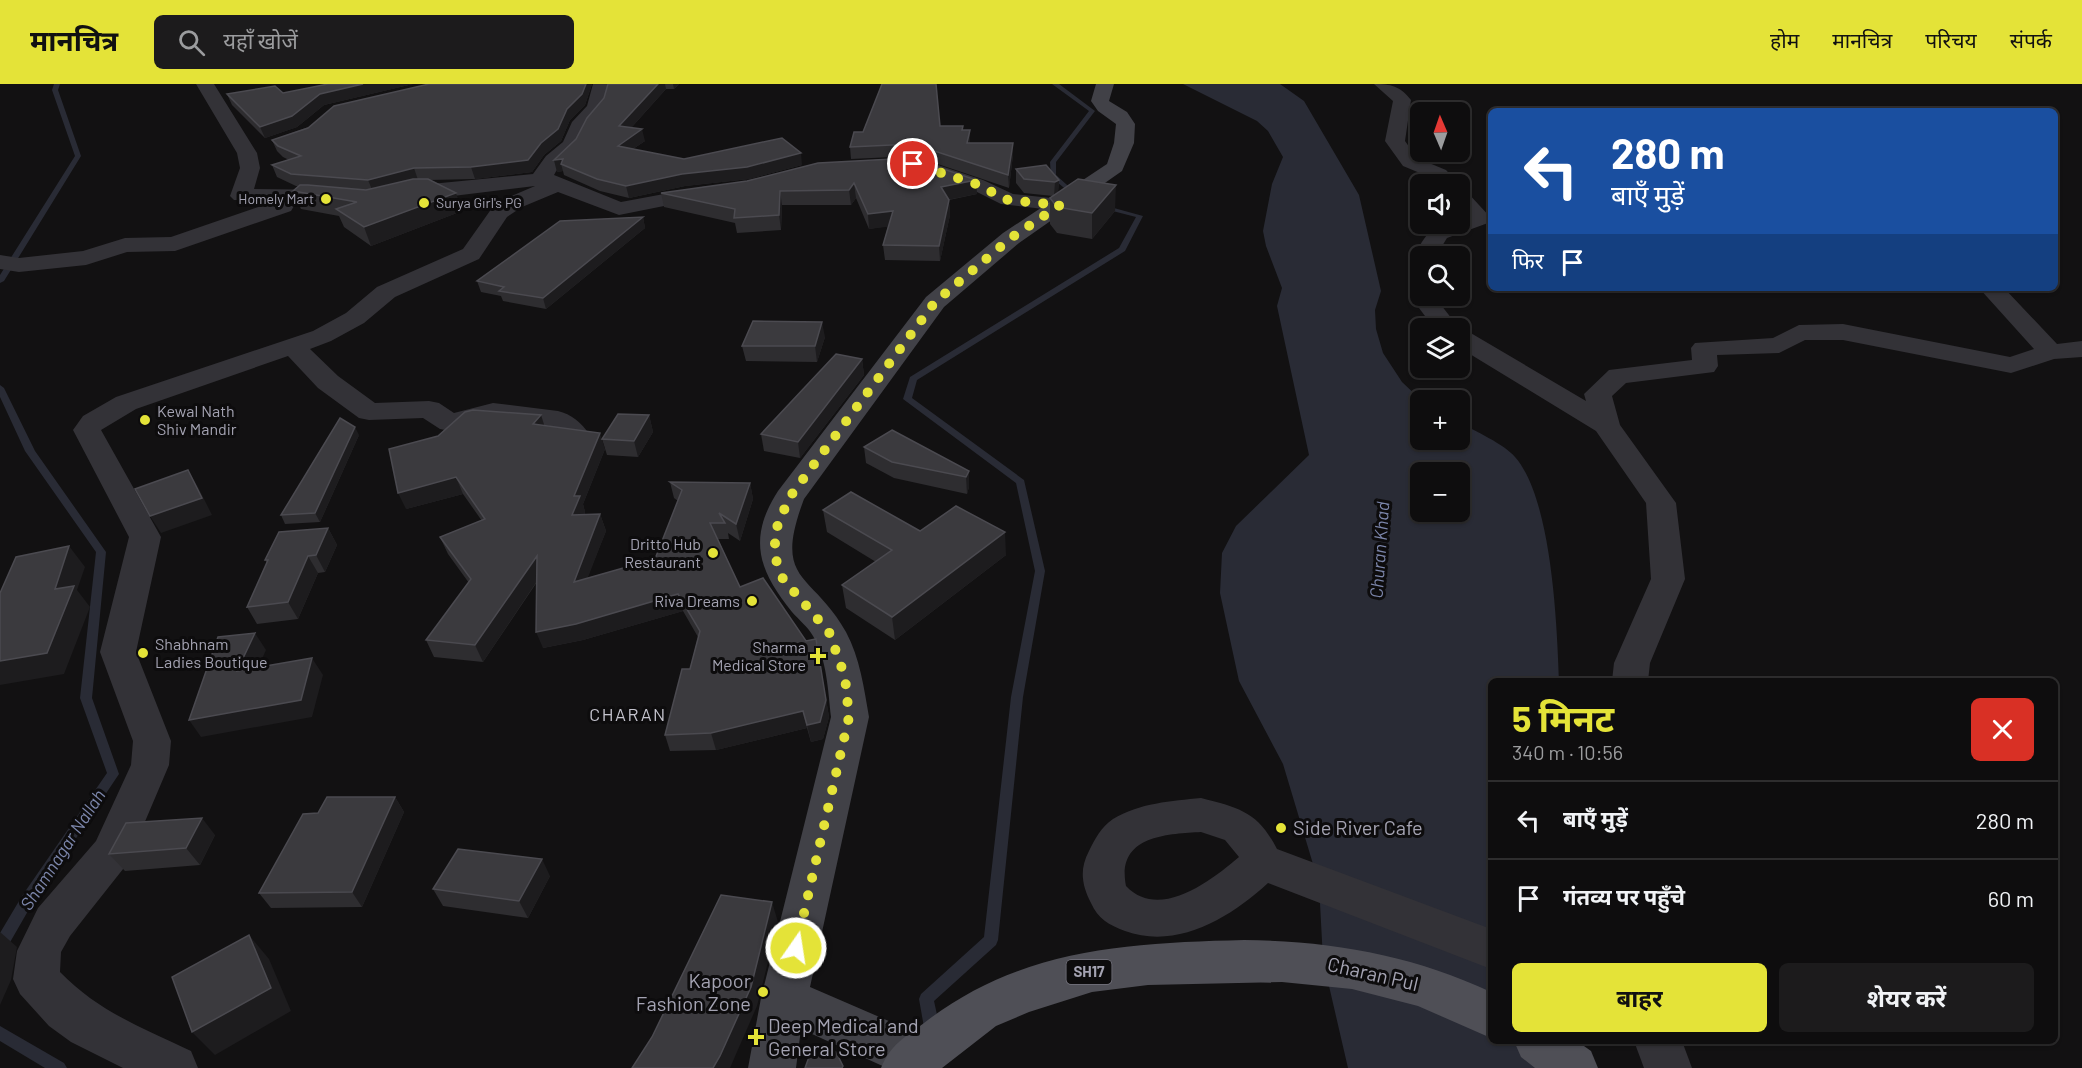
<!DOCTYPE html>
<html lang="hi">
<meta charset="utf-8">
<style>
:root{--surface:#0e0d0e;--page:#1c1b1c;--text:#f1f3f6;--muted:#9b9c9e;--line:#2e2d2e;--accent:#e4e338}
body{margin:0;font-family:Barlow,"Noto Sans Devanagari",sans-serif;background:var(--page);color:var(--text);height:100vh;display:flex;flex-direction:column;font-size:22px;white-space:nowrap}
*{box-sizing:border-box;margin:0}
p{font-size:20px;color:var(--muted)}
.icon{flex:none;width:33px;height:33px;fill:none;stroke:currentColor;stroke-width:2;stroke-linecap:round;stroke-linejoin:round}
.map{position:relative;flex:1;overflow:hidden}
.sheet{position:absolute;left:1488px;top:594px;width:570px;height:366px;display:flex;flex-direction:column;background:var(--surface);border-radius:9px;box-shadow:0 2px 4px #0004,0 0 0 2px var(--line)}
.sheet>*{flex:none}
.banner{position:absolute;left:1488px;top:24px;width:570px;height:183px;border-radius:9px;box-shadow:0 2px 4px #0004,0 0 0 2px var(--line);background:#1a4fa0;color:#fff;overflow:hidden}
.needle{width:39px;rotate:358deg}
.controls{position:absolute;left:1410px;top:18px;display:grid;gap:12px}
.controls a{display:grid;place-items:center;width:60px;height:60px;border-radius:9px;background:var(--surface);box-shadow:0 2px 4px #0004,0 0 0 2px var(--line);font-size:30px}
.pin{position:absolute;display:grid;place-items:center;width:51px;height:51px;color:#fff;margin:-26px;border:3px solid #fff;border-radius:50%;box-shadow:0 2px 6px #0007}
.me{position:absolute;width:66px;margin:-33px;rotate:13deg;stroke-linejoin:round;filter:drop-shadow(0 0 4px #0008)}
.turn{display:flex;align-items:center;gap:21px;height:126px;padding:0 24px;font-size:27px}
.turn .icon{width:78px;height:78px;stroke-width:2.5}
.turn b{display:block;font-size:42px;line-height:51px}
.then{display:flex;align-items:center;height:57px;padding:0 24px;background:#0003;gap:12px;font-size:22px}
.round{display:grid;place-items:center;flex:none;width:63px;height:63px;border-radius:9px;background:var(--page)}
.summary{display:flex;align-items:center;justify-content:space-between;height:102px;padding:0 24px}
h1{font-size:36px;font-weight:700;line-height:45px;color:var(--accent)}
.button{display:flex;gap:12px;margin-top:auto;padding:12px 24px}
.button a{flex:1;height:69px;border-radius:9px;background:var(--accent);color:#111;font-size:24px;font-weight:700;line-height:69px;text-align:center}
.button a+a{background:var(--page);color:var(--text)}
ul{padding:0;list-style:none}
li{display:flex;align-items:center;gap:18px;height:78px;padding:0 24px;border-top:2px solid var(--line)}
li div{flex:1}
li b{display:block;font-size:22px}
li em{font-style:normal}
header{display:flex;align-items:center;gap:36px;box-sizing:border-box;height:84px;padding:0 30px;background:var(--accent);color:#111}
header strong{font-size:28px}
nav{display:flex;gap:33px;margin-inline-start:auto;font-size:21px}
.search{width:420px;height:54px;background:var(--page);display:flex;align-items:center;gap:15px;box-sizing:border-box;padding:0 21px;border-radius:9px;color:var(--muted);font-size:22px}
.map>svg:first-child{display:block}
.water{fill:#292b35;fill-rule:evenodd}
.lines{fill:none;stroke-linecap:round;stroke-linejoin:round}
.stream{fill:#292b35;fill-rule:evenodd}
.street{fill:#333237;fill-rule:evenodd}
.secondary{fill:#414147;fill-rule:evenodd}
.primary{fill:#4f4f56;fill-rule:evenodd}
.wall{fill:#2e2d30}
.shaded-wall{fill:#1d1c1e}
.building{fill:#3b3a3e;stroke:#4b4a50;stroke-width:1.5}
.route{stroke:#e4e338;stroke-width:10;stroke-dasharray:0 18}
.poi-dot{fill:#e4e338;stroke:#0d0c0d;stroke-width:2}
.labels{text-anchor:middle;stroke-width:6;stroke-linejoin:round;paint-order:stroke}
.far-poi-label{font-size:14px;fill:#a4a3b2;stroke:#0d0c0d;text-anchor:end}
.shield{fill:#0d0c0d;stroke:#777680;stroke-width:1.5}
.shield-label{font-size:15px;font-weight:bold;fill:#a4a3b2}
.poi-label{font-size:16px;fill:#a4a3b2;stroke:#0d0c0d;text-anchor:end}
.water-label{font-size:18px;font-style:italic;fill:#7c86ab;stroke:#0d0c0d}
.neighbourhood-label{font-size:18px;letter-spacing:1.5px;fill:#c5c4ce;stroke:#0d0c0d}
.near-poi-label{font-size:20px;fill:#a4a3b2;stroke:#0d0c0d;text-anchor:start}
.near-street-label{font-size:20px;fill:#a4a3b2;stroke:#0d0c0d}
</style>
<header>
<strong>मानचित्र</strong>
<div class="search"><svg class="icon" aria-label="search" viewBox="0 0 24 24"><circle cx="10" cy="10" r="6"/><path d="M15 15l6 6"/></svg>यहाँ खोजें</div>
<nav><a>होम</a><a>मानचित्र</a><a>परिचय</a><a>संपर्क</a></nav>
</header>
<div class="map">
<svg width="2082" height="984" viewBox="0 0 2082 984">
<rect width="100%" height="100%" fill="#121112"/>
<path class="water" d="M1183,0H1280L1304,17L1359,111L1381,207L1375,226L1376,245L1383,269L1402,298L1421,316L1420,356H1460V339C1475,347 1504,360 1515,373C1552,415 1557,541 1559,597H1491V957H1529L1538,984H1348L1323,876L1319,800L1283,680L1239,597L1220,509L1222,469L1236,442L1309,371L1277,222L1282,204L1266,162L1263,147L1272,100L1283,73L1268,47L1257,37ZM1420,388H1460V428H1420Z"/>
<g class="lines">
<g class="stream">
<path d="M54,0H60L58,6L81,72L4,197L0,199V191L75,72L52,6Z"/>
<path d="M1052,0H1059L1095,27L1056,78V91L1077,110L1078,111L1075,113L1051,93L1050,78L1089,27Z"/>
<path d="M1103,121L1143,132L1125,167L917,296L912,314L1024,396L1045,487L1023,613L998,856L996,861L934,917L941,949L938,954L933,956L928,954L925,949L919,915L921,910L984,853L1011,613L1035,487L1016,399L903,315L910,293L1119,164L1136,133L1101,124L1100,123Z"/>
<path d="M0,301L4,304L35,367L106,468L92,614L119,690L32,820L5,867L0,868V849L22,812L107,689L80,614L96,468L25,367L0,313Z"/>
<path d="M0,942L64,979L67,984H45L0,957Z"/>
</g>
<g class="street">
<path d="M196,0H214L257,69L260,84L254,105L339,106L346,108L350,112L346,116L289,117L294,122L291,127L175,167L127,168L86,181L19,188L0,185V171L19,174L83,167L125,154L171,153L276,117L234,116L230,112L240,84L237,69Z"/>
<path d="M593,0H611L605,24L588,44L578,65L560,80L554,91L621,118L707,102L714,104L717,108L714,112L619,131L558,108L522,123L507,133L479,175L395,213L364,239L331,257L310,265L338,292L375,319L429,317L439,319L454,329L493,319L558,327C571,330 582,339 589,350L585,356L575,359L565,356L550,342L494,335L450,347L440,345L423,334L369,336L359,334L318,304L288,272L136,325L101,346L161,453L136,568L171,657L169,681L127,780L70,852L61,868L60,888C99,928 141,943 191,967L198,984H123L71,958L49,942L20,910L13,895L17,867L38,824L96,757L131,681L133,657L100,568L129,453L73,346L83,332L116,313L313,247L346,229L377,203L463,165L492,124L507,114L535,102L453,112L407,113L400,111L397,107L400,103L533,90L546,72L563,58L572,38L587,22Z"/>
<path d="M1374,0C1391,0 1400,2 1411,16L1405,57L1417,74L1446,86L1459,100H1438L1432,94L1403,82L1385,57L1393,17Z"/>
<path d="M935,80L983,96L1013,110L1060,115L1068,116L1071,121L1068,126L1060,127L1001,120L969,104L928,90L925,86L928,82Z"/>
<path d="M1460,106L1467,108L1491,134L1488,139L1447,154L1436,172H1420V178L1417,177L1414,172C1427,149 1430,140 1460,140V134L1466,132L1460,124Z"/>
<path d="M1979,204H2004L2057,260L2082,257V273L2054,275L2011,289L1843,256H1805L1779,269L1717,271L1718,282L1714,288L1626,299L1612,312L1620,341L1676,419L1685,495L1650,579L1648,597H1612L1614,579L1651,495L1646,419L1596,347L1460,264V245L1469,248L1586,317L1584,310L1609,286L1692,276L1691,264L1695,259L1773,254L1799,241L1843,240L2010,273L2034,265Z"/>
<path d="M1420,205V212H1434L1459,244H1434L1410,212L1413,207Z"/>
<path d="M1201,714C1240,724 1258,728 1277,765L1491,845V885L1268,799C1230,834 1177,866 1125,847C1109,841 1098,835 1091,819C1082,801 1079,786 1089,767C1095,755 1101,743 1113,735C1139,719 1172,717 1201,714ZM1201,748L1225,756L1239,773C1211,797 1159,837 1126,802C1116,752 1166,750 1201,748Z"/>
<path d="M1634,957H1682L1692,984H1644Z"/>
</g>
<path class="secondary" d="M1096,0H1114L1109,17L1127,28L1135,40L1134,59L1122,87L1019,159L944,223L804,415C772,500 812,487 846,548C860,574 864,604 869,633L810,903L935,957L942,974L938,984H887L801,945L796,984H748L761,914L831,633C828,607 827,575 813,552C808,543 799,536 792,528C759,487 747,455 778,407L926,213L1003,149L1107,80L1114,59L1116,40L1098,27L1091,17Z"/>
<g class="primary">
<path d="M1244,856C1332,857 1412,871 1491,908V954L1418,922L1352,905L1282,898L1148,901L1092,908L1029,928L996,942L942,984H881C891,960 904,954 924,939C1020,864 1128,859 1244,856Z"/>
<path d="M1514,957H1577L1591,967L1598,984H1535L1521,973Z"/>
</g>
</g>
<g class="wall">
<path d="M328,0H413L324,21L297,43L265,54L232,21L227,10L283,9Z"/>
<path d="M429,0H592L585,21L570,36L561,57L544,71L532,88L475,95L429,96L462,127L371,162L344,143L339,132L301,125L293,107L298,102H296L277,93L272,81L289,76L283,73L277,67L272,56Z"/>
<path d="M608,0H679L674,5H666L631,44L645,57L633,65L684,75L802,81L749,95L685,102L629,114L600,107L564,91L563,87L557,88L554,76L576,55L604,14Z"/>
<path d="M940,42H963V46L970,59L1013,71L1009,104L914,72L851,75L850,63L863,48Z"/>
<path d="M1016,85L1059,96L1058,108L1115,127L1092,155L1057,149L1050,140V114L1053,112L1024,109L1016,99Z"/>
<path d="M976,96L977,110L949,116L950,131L940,177L885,176L883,161L888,142L869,145L856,114L851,121H782L781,146L737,149L735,139L664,123L661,109L747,97Z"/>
<path d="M643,133L645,144L546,225L503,217L501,212L481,208L477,197Z"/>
<path d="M825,253L817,278L746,277L742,262Z"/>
<path d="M862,275L864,291L800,374L764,367L761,350Z"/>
<path d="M541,331L544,341L605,365L583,420L585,428L584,431L600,430L606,447L587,494L655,475L678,417L674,414L670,398L750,399L753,415L740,457L728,449L729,455H718L740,503L806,557L816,555L829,633L823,655L811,658L807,644L716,666L670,667L665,651L690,585L698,553L683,527L583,556L543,564L537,498L483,578L434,573L426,556L469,499L448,470L440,453L482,437L463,410L406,425Z"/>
<path d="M649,331L653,348L638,373L607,371L602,355Z"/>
<path d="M359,351L320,438L285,440L281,431Z"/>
<path d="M864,363L969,387V403L967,410L894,394L866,379Z"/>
<path d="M823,426L920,447L1006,471L895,556L846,524L842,501L876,478L827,448Z"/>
<path d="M328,444L337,461L325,488L318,489L298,535L257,540L247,523L267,479L265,476Z"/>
<path d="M395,713L404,728L362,823L271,824L259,809L318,729Z"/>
<path d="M215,751L200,781L125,787L109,770Z"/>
<path d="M550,792L528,834L443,822L433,805Z"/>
</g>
<g class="shaded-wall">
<path d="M363,0H413L324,21L297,43L265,54L260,43L320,10Z"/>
<path d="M586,0H592L585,21L570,36L561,57L544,71L532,88L475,95L471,83L567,25Z"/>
<path d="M658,0H665L666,5L622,54L619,42Z"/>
<path d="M673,0H679L674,5Z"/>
<path d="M642,45L645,57L620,73L618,62Z"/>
<path d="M970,46V58L967,71V59Z"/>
<path d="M1013,59V71L1009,104L1008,91Z"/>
<path d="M801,69L802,81L749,95L685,102L629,114L626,102L682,90Z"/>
<path d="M563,75L561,80L563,87L557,88L554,76Z"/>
<path d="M414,84L418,96L373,108L368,96Z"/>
<path d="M976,96L977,110L942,117L941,103Z"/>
<path d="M1059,96L1058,110L1054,112L1055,98Z"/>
<path d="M854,99L856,114L851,121L849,106Z"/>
<path d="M1116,101L1115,127L1092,155V129Z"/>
<path d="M780,107L782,121L781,146L779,131Z"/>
<path d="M456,109L462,127L371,162L364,143Z"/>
<path d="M949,116L950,131L940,177L939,162Z"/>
<path d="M893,127L894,142L869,145L868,130Z"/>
<path d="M643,133L645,144L546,225L543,214Z"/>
<path d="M822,238L825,253L817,278L815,262Z"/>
<path d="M862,275L864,291L800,374L798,358Z"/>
<path d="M541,331L546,347L533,340Z"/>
<path d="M649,331L653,348L638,373L634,357Z"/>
<path d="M355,343L359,351L320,438L315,429Z"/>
<path d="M600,349L605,365L583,420L585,428L578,447L572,431L574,412Z"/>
<path d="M188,386L198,403L212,431L161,449L150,432Z"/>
<path d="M969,387V403L967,410L966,393Z"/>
<path d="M456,393L463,410L406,425L398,409Z"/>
<path d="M750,399L753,415L740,457L736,440Z"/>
<path d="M600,430L606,447L580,514L574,498Z"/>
<path d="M328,444L337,461L325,488L316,471Z"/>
<path d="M1005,448L1006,471L895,556L892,533Z"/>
<path d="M69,462L85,483L77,506L90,523L64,590L0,601V577L55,505Z"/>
<path d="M308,472L318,489L298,535L288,518Z"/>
<path d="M537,472L543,488L483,578L475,561Z"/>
<path d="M678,510L683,527L583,556L543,564L536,548Z"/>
<path d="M255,549L266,566L249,604L237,587Z"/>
<path d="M816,555L829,633L823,655L811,658L807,641Z"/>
<path d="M312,574L323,591L312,633L201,653L189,636Z"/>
<path d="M803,627L807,644L716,666L711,649Z"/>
<path d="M395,713L404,728L362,823L352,808Z"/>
<path d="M202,734L215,751L200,781L186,764Z"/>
<path d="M542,775L550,792L528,834L519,817Z"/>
<path d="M772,818L778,838L757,922L730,984H713Z"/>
<path d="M0,848L17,863L11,896L0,921Z"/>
<path d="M249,851L269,875L291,927L215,971L192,948Z"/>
</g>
<g class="building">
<path d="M328,0H363L320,10L292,32L260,43L227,10L275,2L283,9Z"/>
<path d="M429,0H586L582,10L567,25L558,45L541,59L528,76L471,83L414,84L368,96L291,90L272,81L301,72L278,62L272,56L308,44L334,22Z"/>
<path d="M608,0H658L619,42L642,45L618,62L684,75L782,54L801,69L747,83L682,90L626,102L597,95L561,80L563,75L554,76L576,55L587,34L604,14Z"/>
<path d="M882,0H936L940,42H963L962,46H970L967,59H1013L1008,91L913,60L850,63L854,48H863Z"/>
<path d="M911,74L976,96L941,103L949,116L939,162L883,161L893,127L868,130L854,99L849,106L780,107L779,131L734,134L735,125L661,109L747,97L818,79Z"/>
<path d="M1046,81L1059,96L1055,98L1024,95L1016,85Z"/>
<path d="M413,95H428L456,109L364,143L336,125L357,118L293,107L300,101H308L366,106Z"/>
<path d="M1078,95L1116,101L1092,129L1057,123L1050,114Z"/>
<path d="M643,133L543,214L499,207L504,203L477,197L560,137Z"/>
<path d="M753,237L822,238L815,262H742Z"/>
<path d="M836,270L862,275L798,358L761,350Z"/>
<path d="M473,326L541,331L533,340L600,349L574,412H580L572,431L600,430L574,498L655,475L682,406L670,398L750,399L736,440L719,429L725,439H710L740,503L763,494L806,557L816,555L826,616L820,638L807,641L803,627L711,649L665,651L682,585H690L700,547L678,510L576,540L536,548L537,472L475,561L426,556L471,495L440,453L485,435L456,393L398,409L389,365L438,352L465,328Z"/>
<path d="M618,330L649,331L634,357L602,355Z"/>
<path d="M340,334L355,343L315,429L281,431Z"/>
<path d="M892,346L969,387L966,393L892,378L864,363Z"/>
<path d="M188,386L202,414L150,432L135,405Z"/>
<path d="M851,408L920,447L956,422L1005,448L892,533L842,501L892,466L823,426Z"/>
<path d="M328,444L316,471L308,472L288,518L247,523L268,476H265L279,448Z"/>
<path d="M69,462L55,505L74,502L47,569L0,577V509L16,473Z"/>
<path d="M255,549L237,587L312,574L301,616L189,636L218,553Z"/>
<path d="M327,713H395L352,808L259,809L303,730L318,729Z"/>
<path d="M202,734L186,764L109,770L126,739Z"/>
<path d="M458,765L542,775L519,817L433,805Z"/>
<path d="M721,811L772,818L751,903L720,972L713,984H632L652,953Z"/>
<path d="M249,851L271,904L192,948L172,893Z"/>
<path d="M823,966L836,968L843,982L842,984H805L809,973Z"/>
</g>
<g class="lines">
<path class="route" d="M796,864L849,633L845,593L829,548L783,495L775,473V448L789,414L935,218L1011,154L1060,121L1008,116L976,100L913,80"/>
</g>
<g class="poi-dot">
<circle cx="326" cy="115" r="6"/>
<circle cx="424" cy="119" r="6"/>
<circle cx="145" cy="336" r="6"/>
<circle cx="713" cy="469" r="6"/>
<circle cx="752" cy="517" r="6"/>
<circle cx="143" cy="569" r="6"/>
<path d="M815 563h6v6h6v6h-6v6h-6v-6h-6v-6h6z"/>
<circle cx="1281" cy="744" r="6"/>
<circle cx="763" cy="908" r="6"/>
<path d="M753 944h6v6h6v6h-6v6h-6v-6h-6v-6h6z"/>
</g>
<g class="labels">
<g class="far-poi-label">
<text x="314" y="120">Homely Mart</text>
<text x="436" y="124" text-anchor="start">Surya Girl's PG</text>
</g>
<rect class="shield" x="1066.5" y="876" width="45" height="24" rx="4.5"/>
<g class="shield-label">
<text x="1089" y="893">SH17</text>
</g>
<g class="poi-label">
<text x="157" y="333" text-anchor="start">Kewal Nath<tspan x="157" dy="18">Shiv Mandir</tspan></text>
<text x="701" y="466">Dritto Hub<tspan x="701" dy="18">Restaurant</tspan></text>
<text x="740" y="523">Riva Dreams</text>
<text x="155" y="566" text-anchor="start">Shabhnam<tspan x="155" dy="18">Ladies Boutique</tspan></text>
<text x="806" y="569">Sharma<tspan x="806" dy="18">Medical Store</tspan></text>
</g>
<g class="water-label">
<text transform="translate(1380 466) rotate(-86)" y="6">Churan Khad</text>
<text transform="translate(63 766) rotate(-57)" y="6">Shamnagar Nallah</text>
</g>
<g class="neighbourhood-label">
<text x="628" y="637">CHARAN</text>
</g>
<g class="near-poi-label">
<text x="1293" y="751">Side River Cafe</text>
<text x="751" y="904" text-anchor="end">Kapoor<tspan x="751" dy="23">Fashion Zone</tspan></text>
<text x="768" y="949">Deep Medical and<tspan x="768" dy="23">General Store</tspan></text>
</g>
<g class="near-street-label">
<text transform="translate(1373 890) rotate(13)" y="7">Charan Pul</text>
</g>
</g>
</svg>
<div class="controls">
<a><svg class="needle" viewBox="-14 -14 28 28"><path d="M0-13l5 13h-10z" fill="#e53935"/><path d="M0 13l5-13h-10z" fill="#9b9c9e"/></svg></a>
<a><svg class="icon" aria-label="sound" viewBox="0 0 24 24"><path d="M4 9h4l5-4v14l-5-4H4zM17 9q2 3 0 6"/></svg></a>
<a><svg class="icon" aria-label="search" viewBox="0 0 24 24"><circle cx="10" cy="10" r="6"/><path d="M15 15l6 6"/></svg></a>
<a><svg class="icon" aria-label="layers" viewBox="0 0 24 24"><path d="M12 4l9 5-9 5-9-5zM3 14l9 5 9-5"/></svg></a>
<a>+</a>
<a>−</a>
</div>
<div class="pin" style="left:913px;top:80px;background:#d93025"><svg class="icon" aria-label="arrive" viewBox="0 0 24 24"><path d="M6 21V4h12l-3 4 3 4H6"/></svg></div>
<svg class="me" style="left:796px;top:864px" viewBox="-20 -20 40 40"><circle r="17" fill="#e4e338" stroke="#fff" stroke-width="3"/><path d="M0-11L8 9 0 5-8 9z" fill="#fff"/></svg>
<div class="banner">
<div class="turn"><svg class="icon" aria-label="left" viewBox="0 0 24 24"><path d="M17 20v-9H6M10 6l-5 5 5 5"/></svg><div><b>280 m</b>बाएँ मुड़ें</div></div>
<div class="then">फिर<svg class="icon" aria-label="arrive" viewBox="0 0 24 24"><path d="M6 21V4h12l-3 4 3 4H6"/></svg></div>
</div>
<section class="sheet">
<div class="summary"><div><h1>5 मिनट</h1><p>340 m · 10:56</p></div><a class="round" style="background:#d93025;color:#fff"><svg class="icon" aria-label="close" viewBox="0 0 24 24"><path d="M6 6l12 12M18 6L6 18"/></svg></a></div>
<ul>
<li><svg class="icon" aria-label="left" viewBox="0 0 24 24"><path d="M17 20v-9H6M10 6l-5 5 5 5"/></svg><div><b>बाएँ मुड़ें</b></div><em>280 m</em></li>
<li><svg class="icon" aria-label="arrive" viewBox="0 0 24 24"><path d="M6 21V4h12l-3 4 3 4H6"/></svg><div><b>गंतव्य पर पहुँचे</b></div><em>60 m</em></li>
</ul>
<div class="button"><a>बाहर</a><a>शेयर करें</a></div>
</section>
</div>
